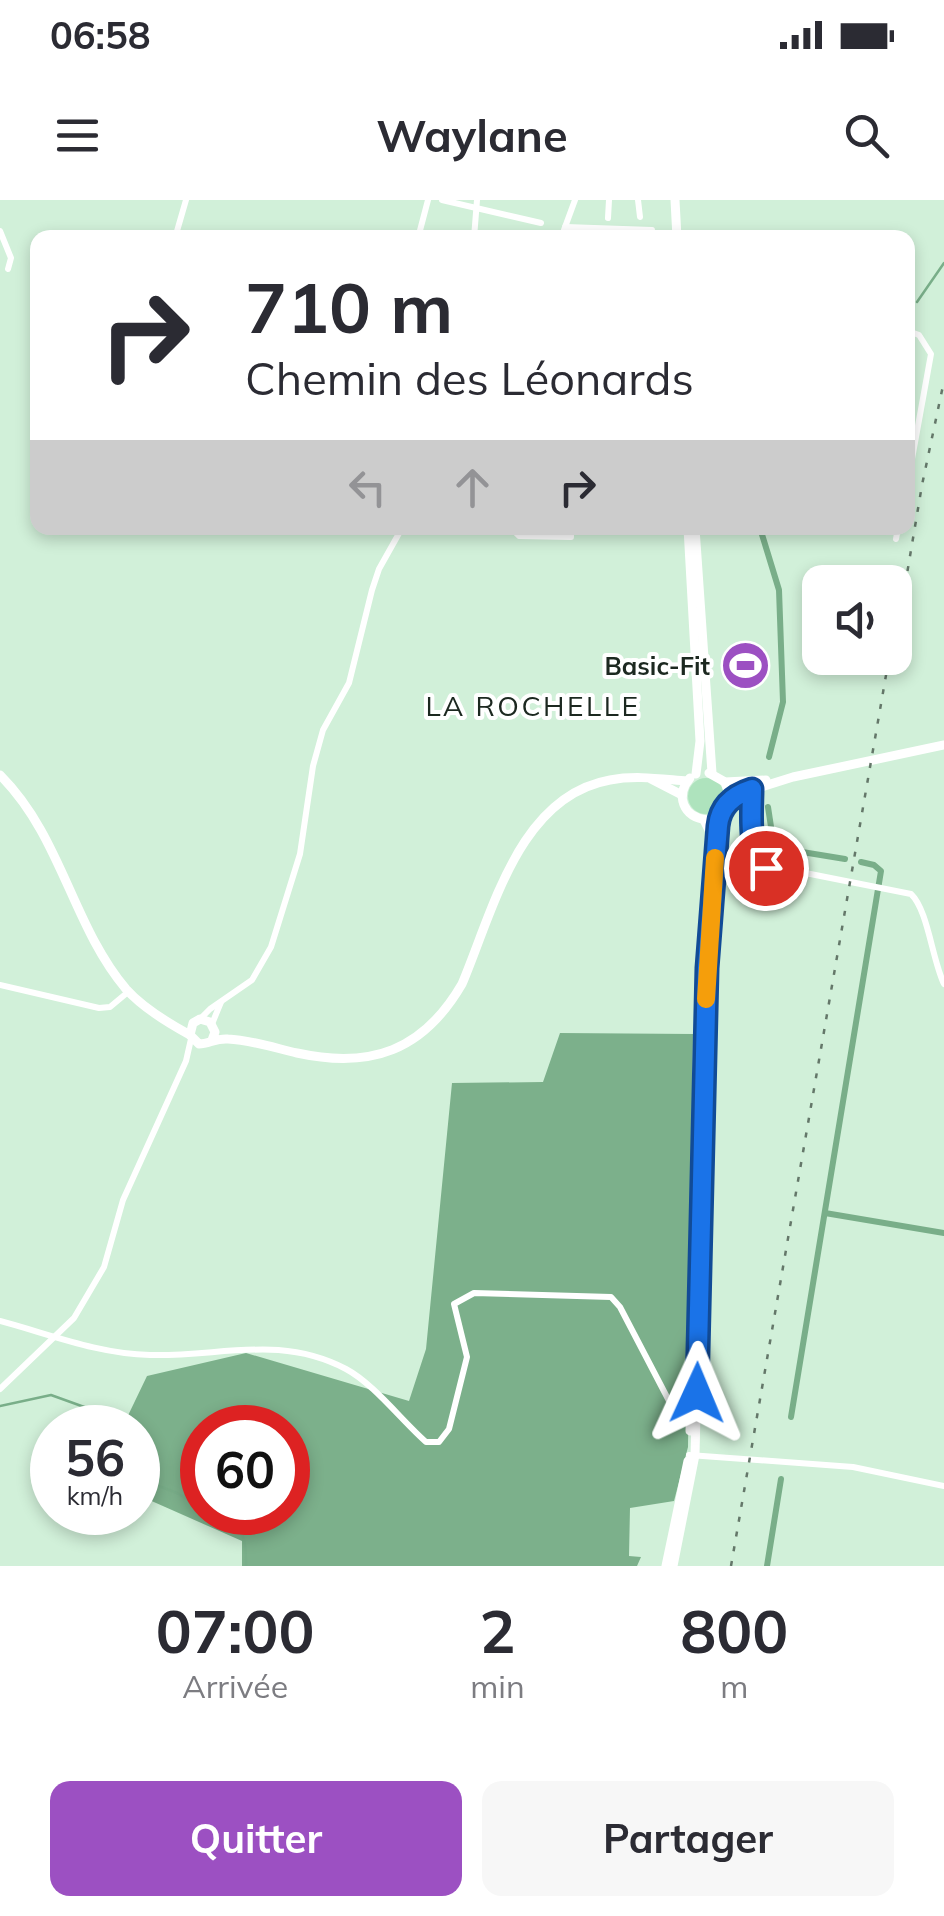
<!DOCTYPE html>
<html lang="fr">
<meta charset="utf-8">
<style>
:root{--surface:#fff;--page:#f7f7f7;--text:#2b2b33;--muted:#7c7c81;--accent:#9c50c2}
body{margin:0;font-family:Mulish,sans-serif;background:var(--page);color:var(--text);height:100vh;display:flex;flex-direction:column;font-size:38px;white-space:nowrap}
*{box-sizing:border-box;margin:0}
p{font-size:32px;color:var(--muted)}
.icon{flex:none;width:55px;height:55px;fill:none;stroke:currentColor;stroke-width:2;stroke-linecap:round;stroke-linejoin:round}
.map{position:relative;height:1366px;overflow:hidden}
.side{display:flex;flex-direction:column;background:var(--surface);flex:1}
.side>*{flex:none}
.banner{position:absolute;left:30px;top:30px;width:885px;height:305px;border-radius:20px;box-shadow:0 5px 15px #0003;background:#fff;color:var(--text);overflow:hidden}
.buttons{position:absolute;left:802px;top:365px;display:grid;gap:20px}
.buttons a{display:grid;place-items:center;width:110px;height:110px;border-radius:20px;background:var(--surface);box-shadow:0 5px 15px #0003;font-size:50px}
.speed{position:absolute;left:30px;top:1205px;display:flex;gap:20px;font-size:50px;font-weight:700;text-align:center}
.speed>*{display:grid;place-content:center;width:130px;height:130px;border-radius:50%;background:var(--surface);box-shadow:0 5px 15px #0003;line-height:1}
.speed small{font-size:25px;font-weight:400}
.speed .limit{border:15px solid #d22;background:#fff;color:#111}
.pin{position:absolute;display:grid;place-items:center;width:85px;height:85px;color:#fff;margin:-42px;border:5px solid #fff;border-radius:50%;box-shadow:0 2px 10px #0007}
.me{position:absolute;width:110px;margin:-55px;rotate:1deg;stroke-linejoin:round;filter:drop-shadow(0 0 8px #0008)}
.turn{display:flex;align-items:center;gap:35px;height:210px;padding:0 50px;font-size:45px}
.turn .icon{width:130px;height:130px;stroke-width:2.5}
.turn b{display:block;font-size:70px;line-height:85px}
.lanes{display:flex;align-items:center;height:95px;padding:0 50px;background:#0003;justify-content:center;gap:50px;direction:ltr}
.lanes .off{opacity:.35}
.eta{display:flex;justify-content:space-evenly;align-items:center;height:170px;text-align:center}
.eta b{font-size:60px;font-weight:700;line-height:70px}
.cta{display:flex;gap:20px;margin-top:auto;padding:20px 50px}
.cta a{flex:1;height:115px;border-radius:20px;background:var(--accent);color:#fff;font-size:40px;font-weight:700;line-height:115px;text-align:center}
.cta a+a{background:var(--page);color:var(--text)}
.status{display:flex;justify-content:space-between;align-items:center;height:70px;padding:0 50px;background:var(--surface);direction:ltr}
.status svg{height:28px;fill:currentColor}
header{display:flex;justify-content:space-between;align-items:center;height:130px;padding:0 50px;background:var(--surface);font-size:45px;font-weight:700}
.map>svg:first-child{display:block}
.green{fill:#aee3bd}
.forest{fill:#7cb08b;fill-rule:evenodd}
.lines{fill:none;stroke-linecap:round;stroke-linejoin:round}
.stream{stroke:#79ae89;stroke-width:2.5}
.canal{stroke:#79ae89;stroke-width:6}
.minor{stroke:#fff;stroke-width:6}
.major{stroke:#fff;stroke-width:9}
.rail{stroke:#647769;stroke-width:2.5;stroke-dasharray:5 10;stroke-linecap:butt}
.route-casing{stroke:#114b97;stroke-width:25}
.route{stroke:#1a73e8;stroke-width:18}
.slow{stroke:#f59e0b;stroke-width:18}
.labels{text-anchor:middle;stroke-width:8;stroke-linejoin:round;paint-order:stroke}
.poi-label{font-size:25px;font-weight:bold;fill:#1c2820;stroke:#fff;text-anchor:end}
.neighbourhood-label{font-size:28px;letter-spacing:2.5px;fill:#1c2820;stroke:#fff}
</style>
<div class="status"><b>06:58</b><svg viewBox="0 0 49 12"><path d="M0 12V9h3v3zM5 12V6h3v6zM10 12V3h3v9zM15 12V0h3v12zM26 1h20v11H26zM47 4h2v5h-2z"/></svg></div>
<header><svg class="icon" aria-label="menu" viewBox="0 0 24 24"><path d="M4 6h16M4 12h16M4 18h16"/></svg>Waylane<svg class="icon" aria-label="search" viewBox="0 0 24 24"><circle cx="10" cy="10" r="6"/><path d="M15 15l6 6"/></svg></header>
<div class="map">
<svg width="944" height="1366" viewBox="0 0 944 1366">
<rect width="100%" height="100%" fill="#d1f0d9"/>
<circle class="green" cx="706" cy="596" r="18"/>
<path class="forest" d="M560,833L693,834L688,1247L674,1301L630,1308L629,1356L641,1357L637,1366H242V1341L138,1295V1228H122L147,1176L246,1153L409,1201L426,1149L452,883L543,882ZM202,1228H288V1312H202Z"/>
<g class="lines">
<g class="stream">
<path d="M917,102L944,63"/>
<path d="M0,1206L51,1195L112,1217L123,1228"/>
<path d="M138,1278L177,1293L202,1308"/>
<path d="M211,1312C242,1328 246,1330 246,1366"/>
</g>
<g class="canal">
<path d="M760,328L779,390L783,502L769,557"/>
<path d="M768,607L773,640L790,650L845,659"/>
<path d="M825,1013L944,1033"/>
<path d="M791,1217L881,671L874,665L861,662"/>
<path d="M767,1366L781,1279"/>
</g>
<g class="minor">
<path d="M442,0L541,23"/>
<path d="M638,0L640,17"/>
<path d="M608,18L609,0"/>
<path d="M565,27L652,30V38"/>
<path d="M0,31L11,58L8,69"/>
<path d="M175,38L186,0"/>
<path d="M418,38L428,0"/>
<path d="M474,38L477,0"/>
<path d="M561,38L575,0"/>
<path d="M908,131L919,135L931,154L908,281"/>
<path d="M514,331L519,336L571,337V328"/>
<path d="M896,339L898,328"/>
<path d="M751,589L755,652L760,664L911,694C928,710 932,759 944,784"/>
<path d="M0,785L99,808L110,807L128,792"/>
<path d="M200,819L210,809L252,780L271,747L300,654L313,566L323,530L349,483L372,390L379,369L402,328"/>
<path d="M212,824L221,802"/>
<path d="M0,1121C49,1134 98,1154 150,1155C220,1157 279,1134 346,1169C374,1184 402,1221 426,1242H439L449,1229L467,1157L454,1104L474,1093L611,1097L620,1107L679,1220L694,1225"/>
<path d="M0,1189L74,1118L104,1067L123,1000L186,861L191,839"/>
<path d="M689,1255L853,1267L944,1286"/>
</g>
<g class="major">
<path d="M675,0L677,38"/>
<path d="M688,328L700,541L696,574"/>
<path d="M695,328L712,573"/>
<path d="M709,573L725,582L766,580"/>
<path d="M0,575C62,637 72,725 126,789C143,808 168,823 190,835"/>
<path d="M690,578C675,596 683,617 707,620"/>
<path d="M651,579L682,595"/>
<path d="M730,597L793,577L944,545"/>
<path d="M704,620L710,632V656"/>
<path d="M212,840L215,832L210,822L200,819L193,823L190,835L199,844C209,844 216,838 228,839C251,840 275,848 297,853C371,869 423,851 462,784C493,711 519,596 610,580C636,575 661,579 687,581"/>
<path d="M690,1231L699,794L707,682"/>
<path d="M666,1366L688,1261"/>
<path d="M673,1366L695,1255L707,767L719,619L730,597L725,582"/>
</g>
<g class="rail">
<path d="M895,445L922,285L944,181"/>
<path d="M731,1366L889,458"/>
</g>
</g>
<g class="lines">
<defs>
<path id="route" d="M697,1193L707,768L718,626C720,606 733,595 752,589C752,610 747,655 766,668"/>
</defs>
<use href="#route" class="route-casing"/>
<use href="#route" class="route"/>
<path class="slow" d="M706,799L715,658"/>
</g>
<defs>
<symbol id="stadium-disc" viewBox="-11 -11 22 22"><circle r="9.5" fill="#9c50c2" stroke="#fff"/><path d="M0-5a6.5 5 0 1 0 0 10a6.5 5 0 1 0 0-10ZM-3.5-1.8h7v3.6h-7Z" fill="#fff"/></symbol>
</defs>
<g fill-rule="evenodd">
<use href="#stadium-disc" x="718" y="438" width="55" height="55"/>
</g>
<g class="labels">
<g class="poi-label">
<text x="710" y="475">Basic-Fit</text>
</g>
<g class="neighbourhood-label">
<text x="533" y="516">LA ROCHELLE</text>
</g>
</g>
</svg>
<div class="buttons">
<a><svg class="icon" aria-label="sound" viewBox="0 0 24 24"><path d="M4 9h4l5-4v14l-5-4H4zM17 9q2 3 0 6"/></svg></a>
</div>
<div class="speed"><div>56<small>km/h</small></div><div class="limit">60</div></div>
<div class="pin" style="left:766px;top:668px;background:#d93025"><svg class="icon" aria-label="arrive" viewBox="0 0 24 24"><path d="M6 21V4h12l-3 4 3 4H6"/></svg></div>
<svg class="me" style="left:697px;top:1193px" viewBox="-20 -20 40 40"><path d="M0-17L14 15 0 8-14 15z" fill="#1a73e8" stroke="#fff" stroke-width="4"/></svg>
<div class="banner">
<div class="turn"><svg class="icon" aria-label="right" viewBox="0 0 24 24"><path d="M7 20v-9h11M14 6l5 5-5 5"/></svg><div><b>710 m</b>Chemin des Léonards</div></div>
<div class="lanes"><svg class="icon off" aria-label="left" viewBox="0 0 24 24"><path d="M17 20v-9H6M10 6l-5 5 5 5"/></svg><svg class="icon off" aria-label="ahead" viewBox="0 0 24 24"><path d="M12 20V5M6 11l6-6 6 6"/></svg><svg class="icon" aria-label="right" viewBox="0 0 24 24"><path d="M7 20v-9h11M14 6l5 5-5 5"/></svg></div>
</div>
</div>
<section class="side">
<div class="eta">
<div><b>07:00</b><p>Arrivée</p></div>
<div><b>2</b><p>min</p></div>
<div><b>800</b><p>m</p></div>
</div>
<div class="cta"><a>Quitter</a><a>Partager</a></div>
</section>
